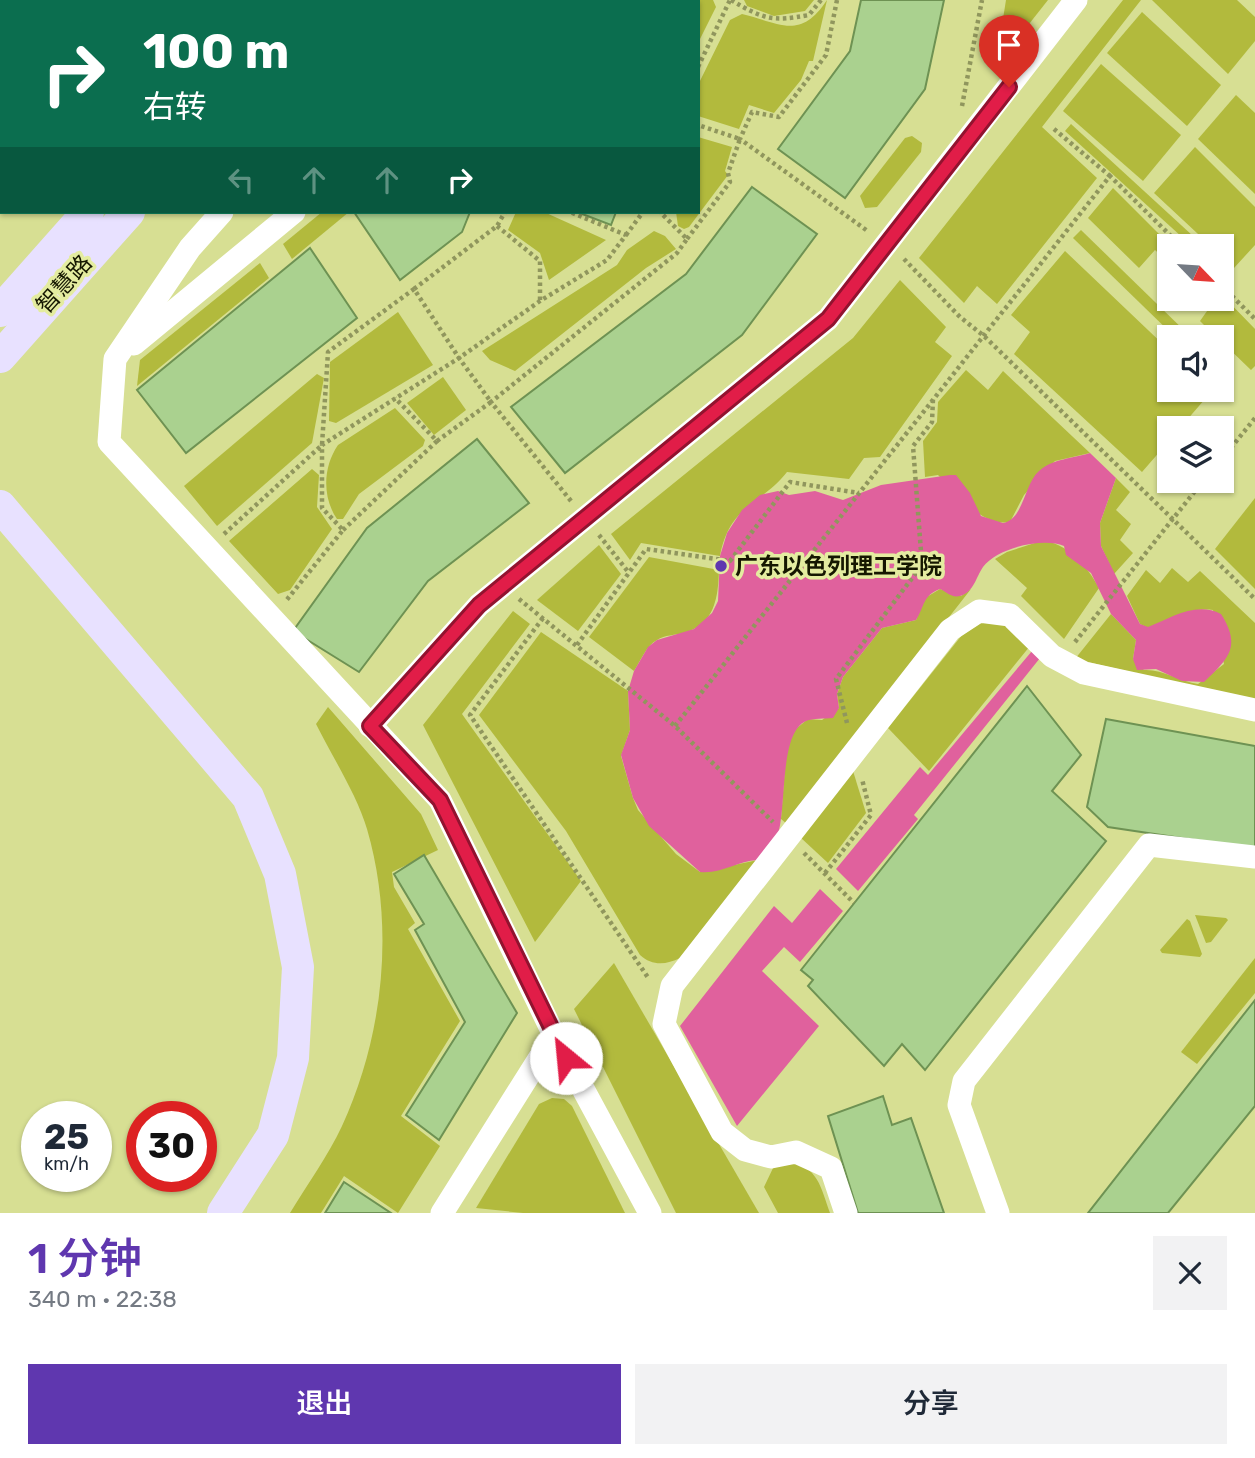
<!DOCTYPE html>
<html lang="zh">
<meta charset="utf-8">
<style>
:root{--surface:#fff;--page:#f2f2f3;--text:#1f2937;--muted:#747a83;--accent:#5f37af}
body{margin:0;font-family:Rubik,"Noto Sans SC",sans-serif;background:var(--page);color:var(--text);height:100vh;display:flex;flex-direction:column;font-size:26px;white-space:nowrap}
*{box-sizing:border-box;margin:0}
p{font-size:23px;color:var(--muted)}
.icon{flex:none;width:38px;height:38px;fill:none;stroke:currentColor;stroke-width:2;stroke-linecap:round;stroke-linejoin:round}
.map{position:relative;height:1213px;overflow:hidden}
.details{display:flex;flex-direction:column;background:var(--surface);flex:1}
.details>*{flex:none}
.guide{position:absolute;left:0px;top:0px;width:700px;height:214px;box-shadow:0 2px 5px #0004;background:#0b6e4f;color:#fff;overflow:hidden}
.needle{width:46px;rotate:115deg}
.buttons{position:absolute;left:1157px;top:234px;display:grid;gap:14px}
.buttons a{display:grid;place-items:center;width:77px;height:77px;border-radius:0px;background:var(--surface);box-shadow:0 2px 5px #0004;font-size:35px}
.speed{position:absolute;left:21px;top:1101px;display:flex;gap:14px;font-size:35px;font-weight:700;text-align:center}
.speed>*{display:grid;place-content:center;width:91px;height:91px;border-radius:50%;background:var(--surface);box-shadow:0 2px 5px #0004;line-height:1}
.speed small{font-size:18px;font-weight:400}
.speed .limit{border:10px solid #d22;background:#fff;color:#111}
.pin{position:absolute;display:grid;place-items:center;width:60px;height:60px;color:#fff;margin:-72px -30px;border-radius:50% 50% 50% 0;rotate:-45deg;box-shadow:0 0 7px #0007}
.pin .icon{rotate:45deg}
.me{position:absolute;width:77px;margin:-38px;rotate:332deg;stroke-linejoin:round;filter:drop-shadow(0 0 5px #0008)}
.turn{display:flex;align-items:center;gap:24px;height:147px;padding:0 28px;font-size:32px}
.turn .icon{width:91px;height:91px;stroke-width:2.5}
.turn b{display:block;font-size:49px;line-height:60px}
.lanes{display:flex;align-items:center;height:66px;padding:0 28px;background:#0003;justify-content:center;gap:35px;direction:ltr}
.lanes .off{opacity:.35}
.round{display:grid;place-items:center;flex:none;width:74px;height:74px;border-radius:0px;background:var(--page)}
.headline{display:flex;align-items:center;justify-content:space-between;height:119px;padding:0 28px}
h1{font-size:42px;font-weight:600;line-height:52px;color:var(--accent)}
.button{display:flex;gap:14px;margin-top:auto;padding:14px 28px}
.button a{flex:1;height:80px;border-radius:0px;background:var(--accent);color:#fff;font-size:28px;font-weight:600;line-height:80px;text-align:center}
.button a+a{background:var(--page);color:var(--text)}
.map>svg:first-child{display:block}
.green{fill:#b2ba3d}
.water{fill:#e0619d}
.building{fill:#aad18f;stroke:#6e9253;stroke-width:2}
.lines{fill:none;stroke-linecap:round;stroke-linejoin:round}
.path{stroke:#90965d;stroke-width:4.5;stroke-dasharray:3.5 3.5;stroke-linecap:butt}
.street{stroke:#fff;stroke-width:23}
.secondary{stroke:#e8e1ff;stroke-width:32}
.route-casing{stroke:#92132f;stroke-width:18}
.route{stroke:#e11d48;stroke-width:12}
.poi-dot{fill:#5f37af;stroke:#e4eca0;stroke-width:2.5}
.labels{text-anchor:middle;stroke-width:7;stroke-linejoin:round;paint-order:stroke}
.street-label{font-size:23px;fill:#151700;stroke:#e4eca0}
.poi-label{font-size:23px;font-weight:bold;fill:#151700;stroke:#e4eca0;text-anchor:start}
</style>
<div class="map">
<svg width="1255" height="1213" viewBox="0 0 1255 1213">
<rect width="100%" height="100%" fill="#d7df93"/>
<g class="green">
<path d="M628,0H713L716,7L698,43V2Z"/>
<path d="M744,0H814L805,11L774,16L747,6Z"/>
<path d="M827,0L813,61H809L801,80L774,113L749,105L739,129L698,116V85L730,20L742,14C780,23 800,41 827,0Z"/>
<path d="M1006,0H1048L1010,48L1000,49L999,44Z"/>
<path d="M1123,0H1141L1042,127L1097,178L997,304L977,286L964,303L919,258Z"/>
<path d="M1152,0H1237L1255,17V41L1228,74Z"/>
<path d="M1142,12L1221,85L1187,126L1107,53Z"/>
<path d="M1101,64L1181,135L1143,181L1063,111Z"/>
<path d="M1236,95L1255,113V194L1198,139Z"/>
<path d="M1071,124L1205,247H1193L1065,131Z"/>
<path d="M912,136L922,143L921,152L877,207L865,208L860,196L905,138Z"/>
<path d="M698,137L732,147L725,171L728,175L689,227L684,229L678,226L676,212H698Z"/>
<path d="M1195,147L1255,207V245L1234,268L1222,256V247H1212L1154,193Z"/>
<path d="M1113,188L1172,247H1169V263L1155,250L1139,268L1088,218Z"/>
<path d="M322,212H349L292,259L283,244Z"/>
<path d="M516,212H544L606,240L549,280L540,253L508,230Z"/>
<path d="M1081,230L1192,338H1176L1073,238Z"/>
<path d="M654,231L665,236L676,249L646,268L515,371L490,360L482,351L617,265L627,250Z"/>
<path d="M1065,251L1169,350V390L1212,391L1179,429H1169V441L1142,472L1014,354L1030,332L1011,315Z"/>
<path d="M260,263L269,278L137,386L140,360Z"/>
<path d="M900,280L946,327L935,342L952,356L880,457L864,458L849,479L787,472C760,506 730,504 720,556L641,543L630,560L611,534L853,338Z"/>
<path d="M1222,295L1255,329V366L1251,370L1222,342V338H1217L1200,321L1212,304L1207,299H1222Z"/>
<path d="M398,312L433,365L336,423L329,421L330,362Z"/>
<path d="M966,370L988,390L1003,371L1090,453L1055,461L1024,495L1010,522C981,527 957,493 938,475L925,477L923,441L937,422L938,402Z"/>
<path d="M317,374L324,378L312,443L217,526L184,486Z"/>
<path d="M443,377L466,410L434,435L407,403Z"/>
<path d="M395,408L425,440L423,446L359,494L343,519H337C322,497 323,467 338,445Z"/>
<path d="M312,469L319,475L317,507L332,529L290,590L278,594L229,541Z"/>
<path d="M1116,478L1130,492L1116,510L1131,524L1120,540L1133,553L1114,574L1101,546L1100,523Z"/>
<path d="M1255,498V589L1215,549Z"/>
<path d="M1041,541C1066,541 1088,567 1099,588L1064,639L1021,596L1027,588L995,559L1007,552Z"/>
<path d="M599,545L621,574L578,631L537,600Z"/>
<path d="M649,557L719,570C718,598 715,624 684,633C675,635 665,635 657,640C646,646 641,660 634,671L589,637Z"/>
<path d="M1172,568L1188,582L1200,571L1255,623V701L1075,659L1111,614L1136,640L1133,659L1144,670C1162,669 1180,681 1198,684L1224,664L1213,610C1188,607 1170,619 1148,628L1140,624L1127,596L1146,570L1160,583Z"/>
<path d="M940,589L961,596L971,589L787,824L781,819L786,753L792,732L808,719L822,720L839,708L837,694L843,677L882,628L916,620L925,598Z"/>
<path d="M513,611L530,624L462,714L581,881L535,942L423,725Z"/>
<path d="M984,621L1004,622L1030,646L929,771L888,728L962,635Z"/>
<path d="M541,632L628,691L630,730L621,756L633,798L638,810L676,854L700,872L758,860L680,958C666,965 652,966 640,955L566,831L479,715Z"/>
<path d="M328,707L421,814L438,850L392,872L394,887L415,923L408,929L460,1021L401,1116L440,1146L398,1213L344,1176L321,1213H290C307,1185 328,1156 342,1126C384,1035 395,925 367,829C357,795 332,756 316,724Z"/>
<path d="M853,771L866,813L828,863L800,837Z"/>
<path d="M1195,915L1226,918L1228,920L1211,942L1206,943Z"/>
<path d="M1187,919L1190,921L1202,954L1200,957L1162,953L1160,950Z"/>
<path d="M1255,958V993L1197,1064L1181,1052Z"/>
<path d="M614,963L759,1213H676L574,1009Z"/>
<path d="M552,1098L564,1099L572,1106L625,1213H523L476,1208L539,1104Z"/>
<path d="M787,1162C818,1165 821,1188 830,1213H778L764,1187L774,1166Z"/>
</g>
<g class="water">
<path d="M1090,453L1116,478L1100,523L1101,546L1140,624L1148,627C1171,618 1196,601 1221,614C1242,647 1228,659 1204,682L1182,681L1156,669L1137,670L1133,659L1136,640L1111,614L1091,573L1066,555L1064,546C1043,537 997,548 983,567C976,577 974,592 960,596C951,598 947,592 940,589C922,596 925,606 916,620L882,628L843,677L837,694L839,708L833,718C825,719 813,718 806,721C779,733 787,805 778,834C774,843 765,852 758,860C737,861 722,874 700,872L649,826L633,798L621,755L630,730L628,691L634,671L648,647L657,640L694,629L712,613L718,601L720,556L727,533L742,510L760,495L778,491L789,495L815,491L843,500L881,485L950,475H956L970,493L981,516L1003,523C1024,519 1024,484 1039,471C1052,459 1074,458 1090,453Z"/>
<path d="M1032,651L1040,658L914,815L918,819L858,891L836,869L920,767L928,775Z"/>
<path d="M820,889L843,911L800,962L784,947L762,971L819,1026L737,1126L680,1026L774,906L792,923Z"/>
</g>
<g class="building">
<path d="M861,0H944L925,89L845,198L778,149L850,51Z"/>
<path d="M752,187L817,234L742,335L565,473L511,407L686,274Z"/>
<path d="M354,212H470L462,232L400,280Z"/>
<path d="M577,212H616L611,225Z"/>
<path d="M310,248L357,318L186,453L137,390Z"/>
<path d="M477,439L529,503L428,581L359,672L293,631L367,528Z"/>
<path d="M1027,686L1081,755L1052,791L1106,841L925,1070L902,1044L884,1066L808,986L813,980L801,970Z"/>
<path d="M1106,719L1255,746V849L1108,827L1087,807Z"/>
<path d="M424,855L517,1013L439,1140L406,1115L465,1022L415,930L424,924L394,874Z"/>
<path d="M1255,1000V1106L1168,1213H1088Z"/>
<path d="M883,1096L892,1125L911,1118L944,1213H858L828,1116Z"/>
<path d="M344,1182L391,1213H325Z"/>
</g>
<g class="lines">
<g class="path">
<path d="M731,0C763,19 772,22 809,15L821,0"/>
<path d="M837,0L826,55L779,117L752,112L740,139L869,232"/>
<path d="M616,2L617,0"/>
<path d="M698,67L730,0"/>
<path d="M962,106L982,0"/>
<path d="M1054,129L1110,176"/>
<path d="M497,226L540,261V301"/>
<path d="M626,235L643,212"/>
<path d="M687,239L730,182L728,173L740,139L698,125"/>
<path d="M904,259L960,317L984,336L1255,599"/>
<path d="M1222,286L1255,319"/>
<path d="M414,289L497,226L505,212"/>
<path d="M437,441L491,402L459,358L540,301L607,260L626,235L570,212"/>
<path d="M1222,459L1255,418"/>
<path d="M571,501L491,402L677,253L687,239L660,212"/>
<path d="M343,530L437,441L395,398"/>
<path d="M224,534L322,445L328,352L414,289L459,358L322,445V508L343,530L285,602"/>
<path d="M599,535L629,573"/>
<path d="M519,599L675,726L773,822"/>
<path d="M543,618L470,715L649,979"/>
<path d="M1075,642L1203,481"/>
<path d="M577,645L646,549L730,561L790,482L859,493"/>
<path d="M847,723L836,679L922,565L913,446L932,422L933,399"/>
<path d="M675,726L1110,176L1182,247"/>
<path d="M804,853L854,903"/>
<path d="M825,873L871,815L862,779"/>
</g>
<g class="street">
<path d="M426,2L429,0"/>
<path d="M222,212L190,248L115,359L109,442L440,800L554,1035L650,1213"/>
<path d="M134,344L294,212"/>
<path d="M370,726L479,605L828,319L1076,0"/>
<path d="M442,1213L554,1035"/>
<path d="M846,1213L831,1168L796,1152L771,1157L745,1150L722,1132L664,1024L672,986L950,630L979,611L1010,615L1052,656L1084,673L1255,710"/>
<path d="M998,1213L959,1105L964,1081L1149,845L1255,857"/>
</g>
<g class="secondary">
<path d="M273,2L275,0"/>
<path d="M316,2L317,0"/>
<path d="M0,311L88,212"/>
<path d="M0,357L129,212"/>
<path d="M0,506L248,797L280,874L298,967L293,1058L273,1135L223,1213"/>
</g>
</g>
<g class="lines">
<defs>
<path id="route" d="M566,1058L440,800L370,726L479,605L828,319L1009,87"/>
</defs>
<use href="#route" class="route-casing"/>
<use href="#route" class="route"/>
</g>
<circle class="poi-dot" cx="721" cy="566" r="7"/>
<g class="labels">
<g class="street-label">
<text transform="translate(64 284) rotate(-48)" y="8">智慧路</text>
</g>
<g class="poi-label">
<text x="735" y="574">广东以色列理工学院</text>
</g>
</g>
</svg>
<div class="buttons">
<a><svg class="needle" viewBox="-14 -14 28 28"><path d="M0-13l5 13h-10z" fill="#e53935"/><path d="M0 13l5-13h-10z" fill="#747a83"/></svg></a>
<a><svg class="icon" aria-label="sound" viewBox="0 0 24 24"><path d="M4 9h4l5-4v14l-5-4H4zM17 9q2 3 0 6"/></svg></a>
<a><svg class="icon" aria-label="layers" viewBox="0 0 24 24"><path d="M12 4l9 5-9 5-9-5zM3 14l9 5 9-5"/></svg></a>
</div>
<div class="speed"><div>25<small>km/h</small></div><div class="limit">30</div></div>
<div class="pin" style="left:1009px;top:87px;background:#d93025"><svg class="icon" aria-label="arrive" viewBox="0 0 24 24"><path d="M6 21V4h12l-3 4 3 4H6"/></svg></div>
<svg class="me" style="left:566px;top:1058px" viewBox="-20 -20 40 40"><circle r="19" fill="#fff"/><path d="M0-13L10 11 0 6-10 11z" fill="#e11d48"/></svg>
<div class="guide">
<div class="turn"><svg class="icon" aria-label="right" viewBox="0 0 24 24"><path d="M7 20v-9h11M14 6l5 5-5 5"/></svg><div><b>100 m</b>右转</div></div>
<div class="lanes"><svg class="icon off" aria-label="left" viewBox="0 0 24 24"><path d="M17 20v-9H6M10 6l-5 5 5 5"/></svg><svg class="icon off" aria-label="ahead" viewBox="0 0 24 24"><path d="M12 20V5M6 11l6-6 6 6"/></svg><svg class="icon off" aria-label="ahead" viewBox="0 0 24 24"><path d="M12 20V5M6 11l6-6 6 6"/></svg><svg class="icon" aria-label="right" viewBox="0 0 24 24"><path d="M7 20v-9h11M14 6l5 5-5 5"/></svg></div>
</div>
</div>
<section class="details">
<div class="headline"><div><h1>1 分钟</h1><p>340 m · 22:38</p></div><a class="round"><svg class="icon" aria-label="close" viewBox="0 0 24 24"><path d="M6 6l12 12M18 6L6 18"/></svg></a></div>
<div class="button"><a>退出</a><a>分享</a></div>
</section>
